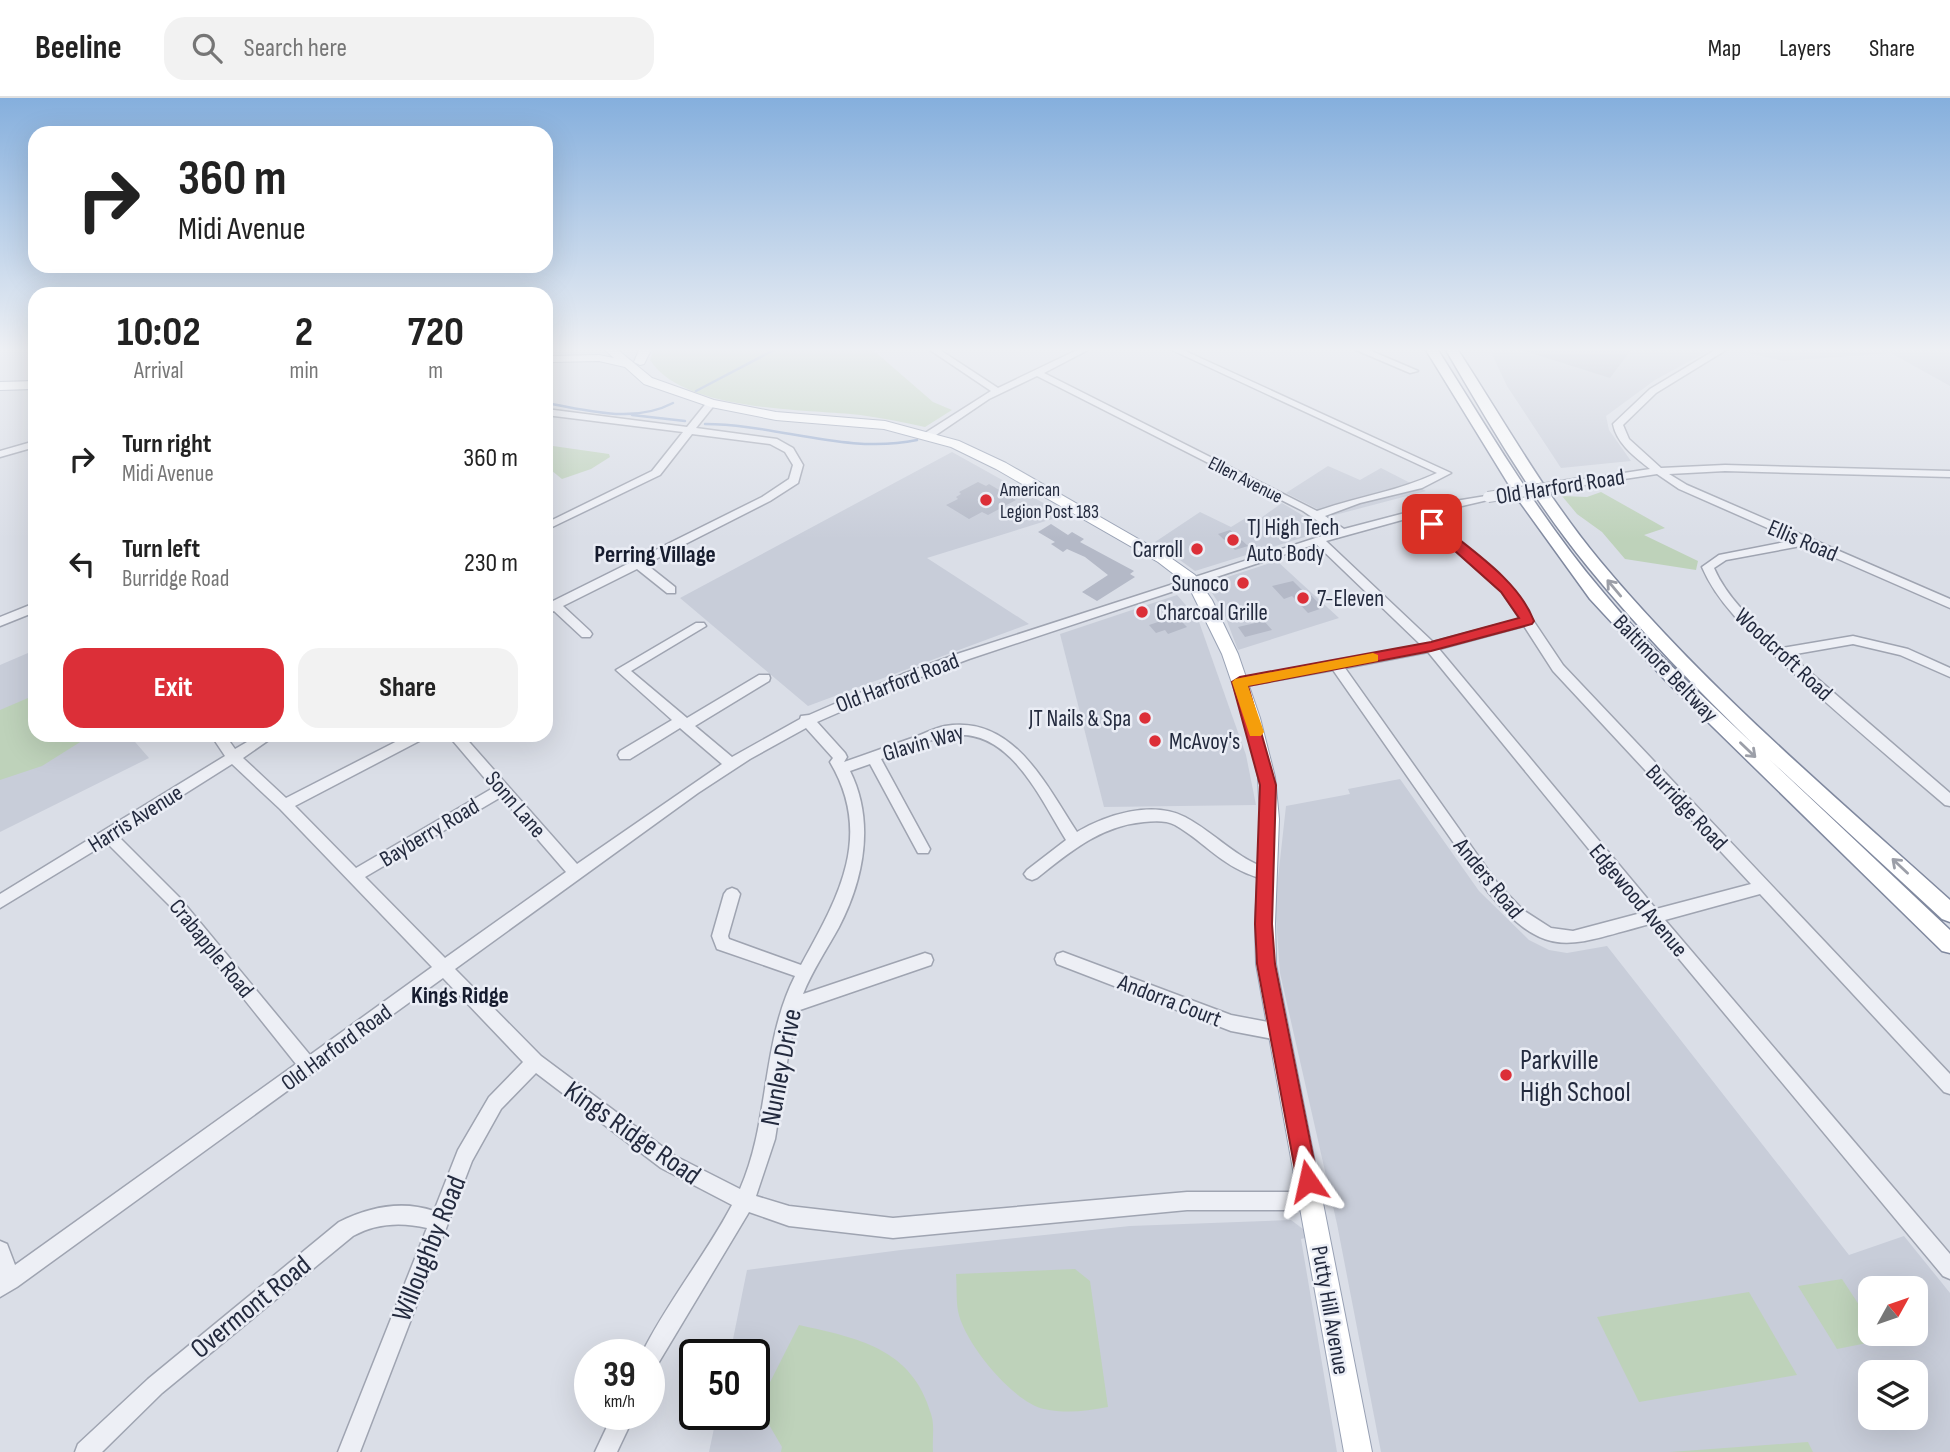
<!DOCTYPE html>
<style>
:root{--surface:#fff;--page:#f2f2f2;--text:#222;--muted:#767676;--line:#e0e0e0;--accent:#dc2f38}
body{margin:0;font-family:"Sofia Sans Condensed",sans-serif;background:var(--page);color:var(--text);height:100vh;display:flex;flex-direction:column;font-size:26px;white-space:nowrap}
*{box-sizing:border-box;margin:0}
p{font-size:23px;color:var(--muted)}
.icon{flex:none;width:38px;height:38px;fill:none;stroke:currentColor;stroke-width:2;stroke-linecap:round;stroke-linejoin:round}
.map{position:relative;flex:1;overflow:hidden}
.panel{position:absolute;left:28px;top:189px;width:525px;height:455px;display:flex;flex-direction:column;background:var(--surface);border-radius:21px;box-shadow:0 7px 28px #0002}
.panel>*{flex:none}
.guide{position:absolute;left:28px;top:28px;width:525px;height:147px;border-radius:21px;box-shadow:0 7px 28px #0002;background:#fff;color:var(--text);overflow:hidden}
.needle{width:46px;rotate:50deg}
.fabs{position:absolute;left:1858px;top:1178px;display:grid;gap:14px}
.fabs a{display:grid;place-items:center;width:70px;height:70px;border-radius:14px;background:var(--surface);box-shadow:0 7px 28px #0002;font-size:35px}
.speed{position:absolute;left:574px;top:1241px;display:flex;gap:14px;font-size:35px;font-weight:700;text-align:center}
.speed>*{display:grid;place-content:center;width:91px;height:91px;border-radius:50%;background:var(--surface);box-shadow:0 7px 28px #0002;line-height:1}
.speed small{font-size:18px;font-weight:400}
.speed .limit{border:4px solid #111;border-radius:10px;background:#fff;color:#111}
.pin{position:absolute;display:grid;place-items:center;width:60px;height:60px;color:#fff;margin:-30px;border-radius:14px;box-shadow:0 4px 10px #0006}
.me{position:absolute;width:77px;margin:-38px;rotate:349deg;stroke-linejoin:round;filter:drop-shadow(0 0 5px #0008)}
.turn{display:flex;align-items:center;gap:24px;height:147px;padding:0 35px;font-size:32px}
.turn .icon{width:91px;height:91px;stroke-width:2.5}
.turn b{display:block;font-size:49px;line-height:60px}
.eta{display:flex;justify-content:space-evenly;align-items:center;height:119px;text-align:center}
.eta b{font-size:42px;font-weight:700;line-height:49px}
.action{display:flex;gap:14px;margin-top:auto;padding:14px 35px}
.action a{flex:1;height:80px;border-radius:21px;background:var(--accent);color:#fff;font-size:28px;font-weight:700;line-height:80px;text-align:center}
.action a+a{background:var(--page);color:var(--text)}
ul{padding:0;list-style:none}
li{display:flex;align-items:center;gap:21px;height:105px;padding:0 35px}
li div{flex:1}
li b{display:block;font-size:26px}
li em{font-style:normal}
header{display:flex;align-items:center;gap:42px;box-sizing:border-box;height:98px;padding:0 35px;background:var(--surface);border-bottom:2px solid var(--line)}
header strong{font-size:33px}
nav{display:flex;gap:38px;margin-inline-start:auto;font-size:24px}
.search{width:490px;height:63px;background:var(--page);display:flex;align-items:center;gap:18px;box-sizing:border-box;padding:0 24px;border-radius:21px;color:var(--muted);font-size:26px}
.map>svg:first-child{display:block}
.built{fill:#c8cdd9;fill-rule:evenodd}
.green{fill:#bed2ba}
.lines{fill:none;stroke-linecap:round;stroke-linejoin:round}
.stream{stroke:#91a7cc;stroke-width:2.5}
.building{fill:#b4b9c7}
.minor-casing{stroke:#9fa4b1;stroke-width:3}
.major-casing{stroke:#98a1b4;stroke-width:2}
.highway-casing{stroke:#80899f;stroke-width:3}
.minor{fill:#edeff5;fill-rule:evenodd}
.major{fill:#fff;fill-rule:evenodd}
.highway{fill:#fff;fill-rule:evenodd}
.minor-bridge-casing{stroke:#9fa4b1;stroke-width:12;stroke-linecap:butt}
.minor-bridge{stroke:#edeff5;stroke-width:10}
.oneway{stroke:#9c9fa8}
.route{fill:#dc2f38;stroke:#8f1f24;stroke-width:2}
.slow{fill:#f59e0b}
.poi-dot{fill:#dc2f38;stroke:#eaedf5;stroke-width:2.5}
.labels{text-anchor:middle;stroke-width:5;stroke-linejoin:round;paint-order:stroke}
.far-street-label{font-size:19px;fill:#232a3e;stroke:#eaedf5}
.far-poi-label{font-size:19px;fill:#232a3e;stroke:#eaedf5;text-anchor:start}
.street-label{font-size:23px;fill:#232a3e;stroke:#eaedf5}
.poi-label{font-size:23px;fill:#232a3e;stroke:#eaedf5;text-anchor:start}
.neighbourhood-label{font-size:24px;font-weight:bold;fill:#161c2e;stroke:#eaedf5}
.near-poi-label{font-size:28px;fill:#232a3e;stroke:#eaedf5;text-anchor:start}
.near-street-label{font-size:28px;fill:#232a3e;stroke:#eaedf5}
</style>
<header>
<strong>Beeline</strong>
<div class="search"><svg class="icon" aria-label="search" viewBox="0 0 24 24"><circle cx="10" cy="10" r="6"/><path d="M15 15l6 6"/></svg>Search here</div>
<nav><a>Map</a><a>Layers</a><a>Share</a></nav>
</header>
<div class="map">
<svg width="1950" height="1354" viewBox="0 0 1950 1354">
<rect width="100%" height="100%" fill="#dadee7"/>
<g class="built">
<path d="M1490,252H1710L1655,282L1606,318L1609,332L1631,363L1561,370L1507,288Z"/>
<path d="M1736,252H1950V288L1891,255L1783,263Z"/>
<path d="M952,354L1065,417L927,460L1029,526L808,608L680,500Z"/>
<path d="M1328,368L1360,382L1381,370L1426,393L1331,418L1286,395Z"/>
<path d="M1282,405L1327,432L1195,473L1155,444L1200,414L1231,429L1249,418L1258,422Z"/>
<path d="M1277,463L1339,520L1238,552L1222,510L1206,486Z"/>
<path d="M1177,497L1198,521L1246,657L1256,707L1104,709L1060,536Z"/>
<path d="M35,552V637H129L149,660L0,734V567Z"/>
<path d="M1400,681L1479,793L1529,842L1549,852L1567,855L1607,848L1849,1157L1904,1138L1950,1195V1354H1381L1337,1126L1280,875L1275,807L1286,708L1350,696L1348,691ZM1871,1190H1916V1236H1871ZM1871,1274H1916V1320H1871Z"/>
<path d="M1291,1122L1307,1134L1309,1139L1301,1141L1337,1354H709L717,1316H754V1256H730L747,1172L901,1152L1130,1128Z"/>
</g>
<g class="green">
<path d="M654,252H873L933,304L952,312L925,329C903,324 882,320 860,317C806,311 683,314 650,262Z"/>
<path d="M546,347L609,356L610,359L591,371L562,381L546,368Z"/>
<path d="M1601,394L1665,430L1644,437L1698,463L1696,472L1625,461L1602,434L1577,416L1562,398L1587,399Z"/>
<path d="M35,597V637H83L85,641L42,668L0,682V612Z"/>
<path d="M1075,1171L1090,1183L1108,1309C1086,1313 1067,1316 1044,1311C1013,1304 964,1245 958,1213C956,1201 957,1188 956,1176Z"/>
<path d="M1842,1181L1871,1225V1236H1877L1882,1242L1837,1251L1798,1188Z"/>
<path d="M1749,1194L1797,1277L1639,1304L1597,1219Z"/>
<path d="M799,1227C856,1240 912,1249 931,1316C935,1327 932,1342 933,1354H781L782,1349L758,1308Z"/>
<path d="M1808,1344L1813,1354H1670Z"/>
</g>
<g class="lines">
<g class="stream">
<path d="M696,293L774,252"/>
<path d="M546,305C588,312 633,326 673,305"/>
<path d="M632,317L685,323"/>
<path d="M705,326C776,326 846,357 917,342"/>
</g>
</g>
<g class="building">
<path d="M1522,252H1631L1610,280Z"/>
<path d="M978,384L986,388L989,386L1016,402L988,417L982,414L969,421L946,407L958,401L956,399L961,396L959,394Z"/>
<path d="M1051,426L1068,437L1072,434L1084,441L1080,444L1134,473L1130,476L1135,479L1097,503L1082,494L1108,477L1085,459L1067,451L1063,454L1051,446L1055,444L1038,434Z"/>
<path d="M1230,432L1235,436L1248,448L1235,452L1218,436Z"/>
<path d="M1293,483L1304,494L1307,493L1323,510L1308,515L1292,498L1284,501L1272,488Z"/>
<path d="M1176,518L1187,529L1168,536L1165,532L1156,535L1149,527Z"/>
<path d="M1264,523L1272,532L1245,539L1238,529Z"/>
</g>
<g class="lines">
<defs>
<g id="minor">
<path d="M930,252H940L998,290L1077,252H1088L1044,275L1317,413C1357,399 1399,393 1437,375L1172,252H1183L1451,375L1422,390L1360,405L1325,418L1344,431L1443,405L1492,397V401L1402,422L1326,443L1433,544L1520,521L1502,494L1426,426L1432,423L1436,424L1510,488L1563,567L1950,976V996L1944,994L1760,796L1665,822L1950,1156V1181L1943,1178L1650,826C1570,847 1547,865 1488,794L1333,572L1240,589L1235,588L1234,585L1240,581L1421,547L1316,446L969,561L913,582L817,624L845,655L847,659L844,664C868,656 891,647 915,639C925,635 935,630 945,628C1013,616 1046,687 1077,734C1106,717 1152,702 1185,719C1217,736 1233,759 1271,772L1274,776L1271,780C1263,783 1254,778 1246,775C1219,764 1200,741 1175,727C1166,722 1154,723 1144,724C1100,728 1070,754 1037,780L1032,782L1027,780L1024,776L1027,772L1066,742C1039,699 1009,627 948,638C926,642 903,654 881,661L930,751L928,755H918L870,666L850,673C875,723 864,781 839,829C827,851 812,873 803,896L925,855L931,857L933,862L931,867L797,913L789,952L775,1041L756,1098L789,1108L893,1120L1187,1094H1312L1319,1096L1321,1103L1319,1110L1312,1112H1187L893,1140L789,1128L749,1114L656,1269L649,1272V1256H641L642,1255C668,1203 705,1158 732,1107L661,1070L536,975L501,1011L472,1063L360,1354H338L427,1130C402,1124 376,1125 353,1138L162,1295L102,1354H75L78,1346L148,1281L339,1124C369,1109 402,1102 434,1113L458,1052L489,999L523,964L443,880L17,1189L0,1199V1143L7,1146L15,1167L296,966L169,807L107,745L0,810V796L225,658L211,637H225L235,651L259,637H276L243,660L286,700L409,637H427L425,640L295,708L356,770L493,690L448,637H463L577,766L722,666L680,630L630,661H620L618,657L620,653L672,622L616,572L696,525H704L706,528L631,573L687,620L759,577H769L770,580L769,583L695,628L732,659L800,621L801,618L809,617L903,576L960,555L1334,434L1303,413L1037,278L989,301L933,339H925V335L991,293ZM1524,528L1553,573L1751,786L1656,811L1439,551ZM1428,554L1641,815L1573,833L1551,830L1523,812L1498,786L1345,570ZM806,630L833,660L830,664C874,738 838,800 801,867L729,841L728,838L740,796L737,792L732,790L727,792L724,796L712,838L717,851L795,878C761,945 770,1023 740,1091L675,1058L541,958L455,871L698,695L750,661ZM232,666L280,711L432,869L310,957L179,799L118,738ZM501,699L566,774L445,860L365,779Z"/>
<path d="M1356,252H1369L1418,273L1410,275Z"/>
<path d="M1715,252H1726L1656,295L1623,327L1629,341L1661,370L1725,367L1950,373V379L1725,373L1669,376L1687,387L1950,501V510L1806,447L1726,462L1714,470C1728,502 1757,527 1782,550L1853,538L1908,551L1950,570V579L1900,557L1853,546L1790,557L1950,695V708L1945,707C1892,662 1839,617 1788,570C1756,540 1719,509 1702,469L1719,457L1795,442L1679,391L1657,376L1578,388L1573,385L1578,382L1650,371C1635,359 1617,346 1613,326L1650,291Z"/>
<path d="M711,302L716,305L696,330L777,341L793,350L803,367L798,385L770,403L646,466L675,489V495H667L637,471L563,508L590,533L592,536L590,539H582L554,513L546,516V507L551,504L762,399L789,381L793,367L785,354L770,346L692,336L660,377L546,432V425L652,373L683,334L546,317V311L687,329L708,303Z"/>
<path d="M35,343V349L0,359V353Z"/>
<path d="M35,505V514L0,528V519Z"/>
<path d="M1063,854L1231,917L1278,926L1284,929L1286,934L1284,939L1278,942L1231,933L1057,866L1055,861L1057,856Z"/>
<path d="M613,1316H635L617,1354H595Z"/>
</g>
<g id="major">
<path d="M605,252H618L652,280L714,302L776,314L885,323L959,343L1006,365L1168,458L1195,477L1212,502L1238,556L1260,620L1275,679L1279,721L1275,825L1276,866L1372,1354H1344L1256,866L1255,825L1260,721L1258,679L1244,620L1222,556L1188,487L1158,464L996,371L951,349L884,331L776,322L711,309L644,286L625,269L599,263L552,264L546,261L552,258L599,257L614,260Z"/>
<path d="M639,252H651L644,266L640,267L634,264Z"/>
<path d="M35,283V291L0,292V284Z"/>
</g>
<path id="highway" d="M1426,252H1438C1490,334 1539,419 1602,493C1648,549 1703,598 1755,648C1697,591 1640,533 1588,469C1534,403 1489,326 1446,252H1458C1504,323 1546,398 1600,463C1704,588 1829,693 1950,802V824L1942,821L1769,661L1950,832V855L1942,853L1666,583L1590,501L1517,400Z"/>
</defs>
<use href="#minor" class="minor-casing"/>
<use href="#major" class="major-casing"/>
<use href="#highway" class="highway-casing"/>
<use href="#minor" class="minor"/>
<use href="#major" class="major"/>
<use href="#highway" class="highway"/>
<defs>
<path id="minor-bridge" d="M1488,399L1578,385"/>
</defs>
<use href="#minor-bridge" class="minor-bridge-casing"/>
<use href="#minor-bridge" class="minor-bridge"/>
</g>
<defs><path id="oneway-shaft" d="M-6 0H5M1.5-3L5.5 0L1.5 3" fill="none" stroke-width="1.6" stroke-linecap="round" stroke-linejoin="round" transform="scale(1.75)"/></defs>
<g class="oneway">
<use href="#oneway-shaft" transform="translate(1614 490) rotate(-130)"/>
<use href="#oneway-shaft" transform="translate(1748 652) rotate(44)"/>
<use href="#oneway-shaft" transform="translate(1900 768) rotate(-137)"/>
</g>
<linearGradient id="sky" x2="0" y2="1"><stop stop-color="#85afdd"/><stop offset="0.57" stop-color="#eef0f4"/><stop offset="1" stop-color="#eef0f4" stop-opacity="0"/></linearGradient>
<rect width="1950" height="441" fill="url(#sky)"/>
<path class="route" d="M1427,423H1436C1469,451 1518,481 1534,523L1532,526L1431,553L1248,588L1276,687L1272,826L1275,866L1318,1083L1315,1090L1308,1093L1300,1090L1297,1083L1257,866L1255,826L1260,687L1232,584L1240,579L1431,544L1519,520L1501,494L1427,428Z"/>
<path class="slow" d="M1373,555L1378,557V563L1248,588L1264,634L1261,638H1250L1232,584L1235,581Z"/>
<g class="poi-dot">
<circle cx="986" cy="402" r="7"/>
<circle cx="1233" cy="442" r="7"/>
<circle cx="1197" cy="451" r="7"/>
<circle cx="1243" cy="485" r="7"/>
<circle cx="1303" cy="500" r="7"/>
<circle cx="1142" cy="514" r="7"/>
<circle cx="1145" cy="620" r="7"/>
<circle cx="1155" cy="643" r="7"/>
<circle cx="1506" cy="977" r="7"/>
</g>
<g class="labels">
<g class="far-street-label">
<text transform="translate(1246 381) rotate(27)" y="7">Ellen Avenue</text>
</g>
<g class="far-poi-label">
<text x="1000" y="398">American<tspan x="1000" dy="22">Legion Post 183</tspan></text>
</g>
<g class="street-label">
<text transform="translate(1560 388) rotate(-9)" y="8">Old Harford Road</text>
<text transform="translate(1803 442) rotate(23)" y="8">Ellis Road</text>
<text transform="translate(1784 556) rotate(43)" y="8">Woodcroft Road</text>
<text transform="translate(1666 570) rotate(46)" y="8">Baltimore Beltway</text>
<text transform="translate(897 584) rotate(-21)" y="8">Old Harford Road</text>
<text transform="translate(923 644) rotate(-16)" y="8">Glavin Way</text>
<text transform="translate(516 706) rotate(49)" y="8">Sonn Lane</text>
<text transform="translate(1687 709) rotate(47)" y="8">Burridge Road</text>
<text transform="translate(135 720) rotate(-32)" y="8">Harris Avenue</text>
<text transform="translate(429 734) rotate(-31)" y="8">Bayberry Road</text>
<text transform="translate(1489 780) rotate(51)" y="8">Anders Road</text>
<text transform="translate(1639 802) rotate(50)" y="8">Edgewood Avenue</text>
<text transform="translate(212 850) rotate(51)" y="8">Crabapple Road</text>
<text transform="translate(1170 902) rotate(21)" y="8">Andorra Court</text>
<text transform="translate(336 949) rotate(-36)" y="8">Old Harford Road</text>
<text transform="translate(1331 1212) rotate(80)" y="8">Putty Hill Avenue</text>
</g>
<g class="poi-label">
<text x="1247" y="437">TJ High Tech<tspan x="1247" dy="26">Auto Body</tspan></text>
<text x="1183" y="459" text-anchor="end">Carroll</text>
<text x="1229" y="493" text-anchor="end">Sunoco</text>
<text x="1317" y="508">7-Eleven</text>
<text x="1156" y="522">Charcoal Grille</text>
<text x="1131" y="628" text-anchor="end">JT Nails &amp; Spa</text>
<text x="1169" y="651">McAvoy's</text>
</g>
<g class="neighbourhood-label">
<text x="655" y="464">Perring Village</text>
<text x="460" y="905">Kings Ridge</text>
</g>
<g class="near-poi-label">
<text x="1520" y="971">Parkville<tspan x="1520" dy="32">High School</tspan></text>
</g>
<g class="near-street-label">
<text transform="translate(780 969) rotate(-79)" y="10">Nunley Drive</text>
<text transform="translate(633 1034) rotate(35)" y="10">Kings Ridge Road</text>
<text transform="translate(428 1150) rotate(-68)" y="10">Willoughby Road</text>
<text transform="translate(250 1208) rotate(-39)" y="10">Overmont Road</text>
</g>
</g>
</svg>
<div class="fabs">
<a><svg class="needle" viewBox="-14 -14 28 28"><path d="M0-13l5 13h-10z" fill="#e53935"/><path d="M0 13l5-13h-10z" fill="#767676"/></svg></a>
<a><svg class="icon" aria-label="layers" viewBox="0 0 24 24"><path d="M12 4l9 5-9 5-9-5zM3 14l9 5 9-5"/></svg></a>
</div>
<div class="speed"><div>39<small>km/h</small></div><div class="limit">50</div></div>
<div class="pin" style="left:1432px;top:426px;background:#d93025"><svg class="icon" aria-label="arrive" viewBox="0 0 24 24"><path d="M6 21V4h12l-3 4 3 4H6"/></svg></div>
<svg class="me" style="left:1308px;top:1083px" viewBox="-20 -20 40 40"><path d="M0-17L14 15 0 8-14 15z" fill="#dc2f38" stroke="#fff" stroke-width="4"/></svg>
<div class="guide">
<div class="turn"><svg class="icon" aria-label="right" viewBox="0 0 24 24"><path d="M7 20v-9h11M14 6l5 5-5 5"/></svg><div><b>360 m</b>Midi Avenue</div></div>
</div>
<section class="panel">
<div class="eta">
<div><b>10:02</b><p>Arrival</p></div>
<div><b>2</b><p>min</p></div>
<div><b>720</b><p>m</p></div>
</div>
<ul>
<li><svg class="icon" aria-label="right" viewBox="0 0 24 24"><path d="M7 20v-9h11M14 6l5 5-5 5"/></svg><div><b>Turn right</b><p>Midi Avenue</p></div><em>360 m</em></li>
<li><svg class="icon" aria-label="left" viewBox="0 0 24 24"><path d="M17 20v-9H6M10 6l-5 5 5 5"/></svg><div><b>Turn left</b><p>Burridge Road</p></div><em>230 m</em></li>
</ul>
<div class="action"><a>Exit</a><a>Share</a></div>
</section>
</div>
